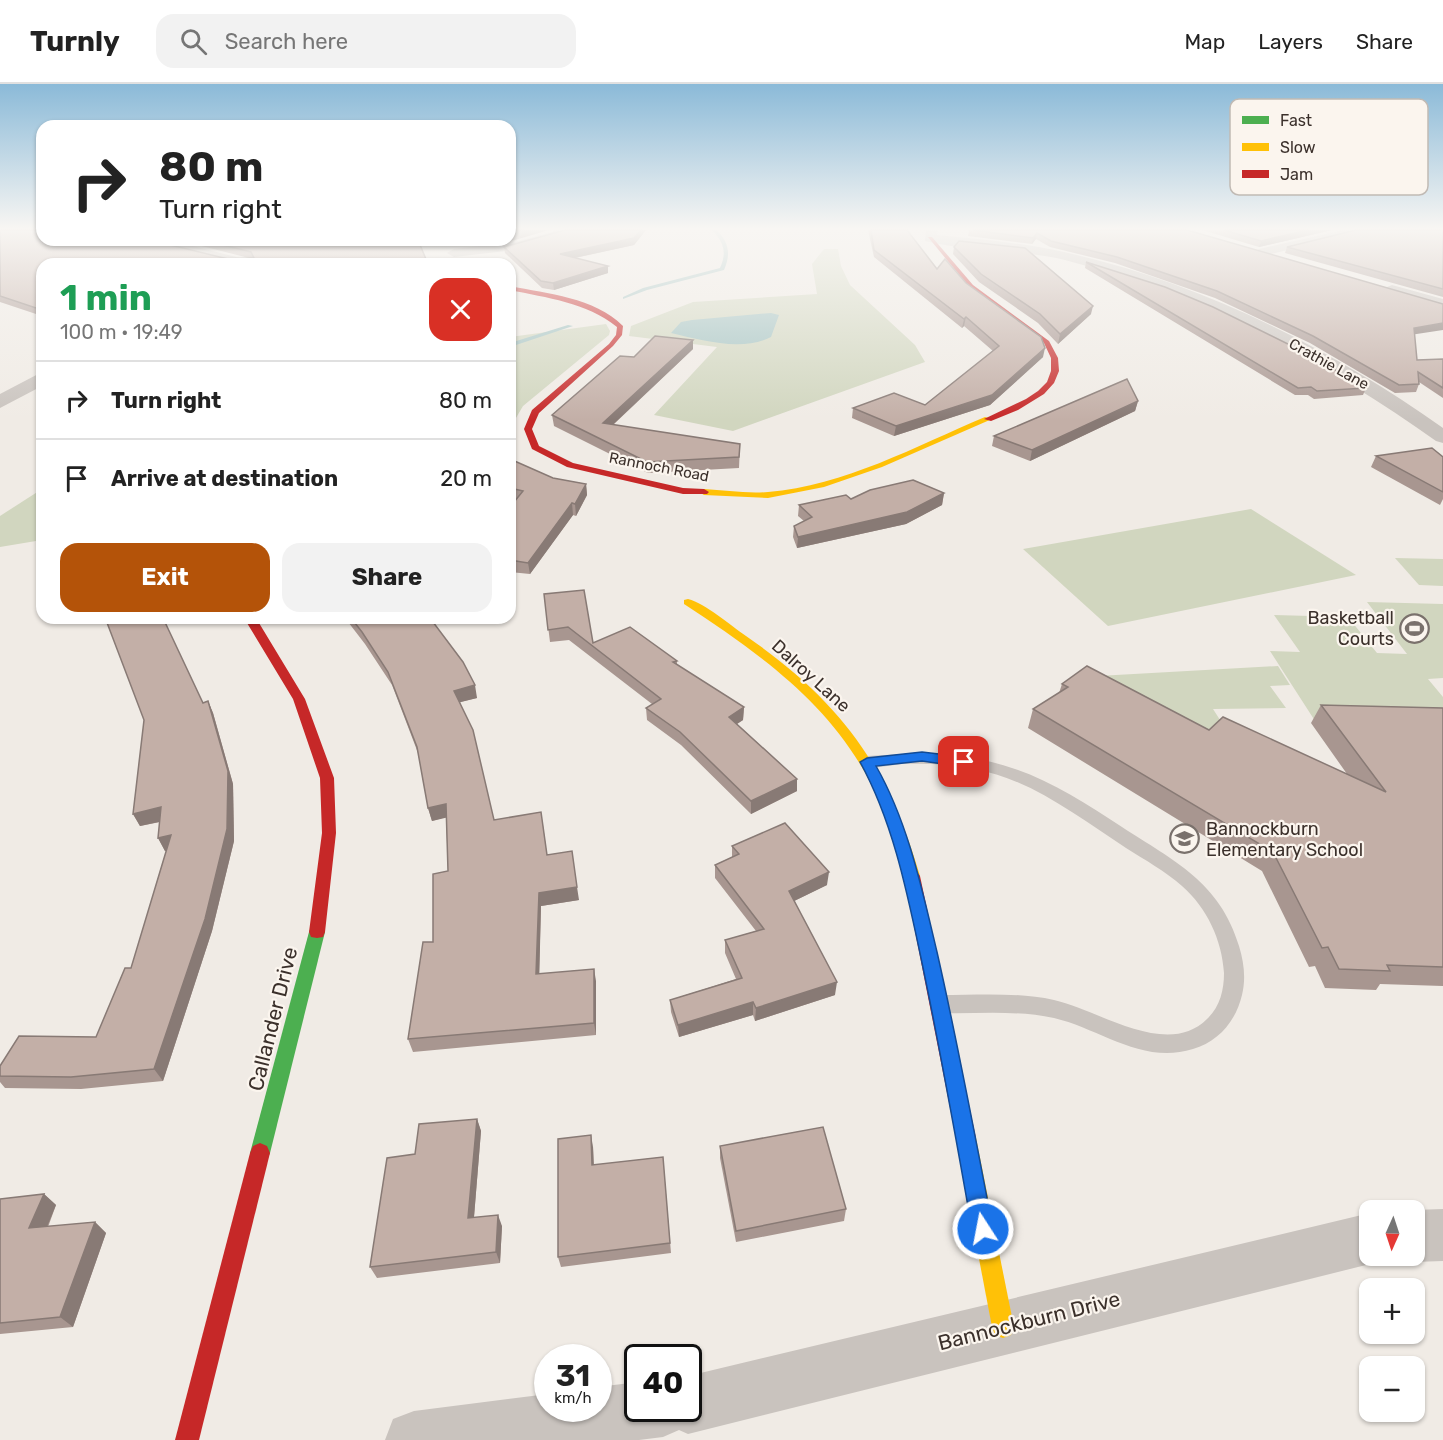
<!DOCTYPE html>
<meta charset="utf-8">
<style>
:root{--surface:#fff;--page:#f2f2f2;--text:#222;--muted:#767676;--line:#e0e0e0;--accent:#b45309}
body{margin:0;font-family:Rubik,sans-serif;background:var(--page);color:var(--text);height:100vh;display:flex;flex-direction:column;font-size:22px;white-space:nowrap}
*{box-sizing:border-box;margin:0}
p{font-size:20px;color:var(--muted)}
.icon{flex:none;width:33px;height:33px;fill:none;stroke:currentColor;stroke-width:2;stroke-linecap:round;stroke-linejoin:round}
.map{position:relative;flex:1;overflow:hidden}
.panel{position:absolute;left:36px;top:174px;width:480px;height:366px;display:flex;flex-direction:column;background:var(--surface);border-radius:18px;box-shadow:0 2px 4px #0004}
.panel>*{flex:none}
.guide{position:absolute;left:36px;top:36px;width:480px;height:126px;border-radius:18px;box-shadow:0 2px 4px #0004;background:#fff;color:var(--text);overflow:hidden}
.needle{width:39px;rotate:183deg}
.fabs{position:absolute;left:1359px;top:1116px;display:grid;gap:12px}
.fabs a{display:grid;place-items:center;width:66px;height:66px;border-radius:12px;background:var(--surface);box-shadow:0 2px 4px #0004;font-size:30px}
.speed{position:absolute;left:534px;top:1260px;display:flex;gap:12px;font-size:30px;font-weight:700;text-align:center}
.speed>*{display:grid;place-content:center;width:78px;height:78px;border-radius:50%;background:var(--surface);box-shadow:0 2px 4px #0004;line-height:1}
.speed small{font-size:15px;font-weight:400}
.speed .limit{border:3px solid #111;border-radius:9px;background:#fff;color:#111}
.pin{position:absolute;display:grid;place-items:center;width:51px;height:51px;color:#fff;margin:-26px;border-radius:12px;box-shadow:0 3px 9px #0006}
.me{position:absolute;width:66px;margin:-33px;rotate:349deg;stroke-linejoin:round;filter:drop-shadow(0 0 4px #0008)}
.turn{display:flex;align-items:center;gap:21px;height:126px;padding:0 24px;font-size:27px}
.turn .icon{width:78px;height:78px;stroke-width:2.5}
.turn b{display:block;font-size:42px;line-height:51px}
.round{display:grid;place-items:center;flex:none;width:63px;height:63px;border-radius:18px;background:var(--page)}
.summary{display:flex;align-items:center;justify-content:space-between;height:102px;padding:0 24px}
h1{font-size:36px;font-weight:700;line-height:45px;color:#1e9e55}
.primary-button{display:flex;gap:12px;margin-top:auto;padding:12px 24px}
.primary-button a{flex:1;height:69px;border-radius:18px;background:var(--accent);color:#fff;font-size:24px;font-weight:700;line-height:69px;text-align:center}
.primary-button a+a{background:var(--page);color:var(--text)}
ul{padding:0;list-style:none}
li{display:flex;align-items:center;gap:18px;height:78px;padding:0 24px;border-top:2px solid var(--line)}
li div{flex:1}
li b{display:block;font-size:22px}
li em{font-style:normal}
header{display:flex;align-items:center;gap:36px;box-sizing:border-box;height:84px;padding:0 30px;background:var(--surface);border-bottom:2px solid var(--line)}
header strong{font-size:28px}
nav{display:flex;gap:33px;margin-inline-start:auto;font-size:21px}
.search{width:420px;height:54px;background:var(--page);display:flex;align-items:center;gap:15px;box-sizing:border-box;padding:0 21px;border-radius:18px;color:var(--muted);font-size:22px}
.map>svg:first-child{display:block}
.green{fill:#d1d6bf}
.water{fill:#a1c2c1}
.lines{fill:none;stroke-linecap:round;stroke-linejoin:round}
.stream{fill:#a1c2c1;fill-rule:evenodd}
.lane{fill:#c9c3be;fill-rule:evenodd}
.street{fill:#c9c3be;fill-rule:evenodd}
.fast{fill:#4caf50;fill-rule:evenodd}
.slow{fill:#ffc107;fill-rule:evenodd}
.jam{fill:#c62828;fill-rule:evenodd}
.wall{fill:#a89690}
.shaded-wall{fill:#887a75}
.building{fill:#c3afa7;stroke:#887a75;stroke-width:1.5}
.route{fill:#1a73e8;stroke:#114b97;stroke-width:1.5}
.labels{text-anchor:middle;stroke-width:4.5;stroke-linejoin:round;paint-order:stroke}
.far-street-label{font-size:15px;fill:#3b302b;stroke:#fbf5ee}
.poi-label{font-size:18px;fill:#3b302b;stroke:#fbf5ee;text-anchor:end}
.street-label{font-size:18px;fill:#3b302b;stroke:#fbf5ee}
.near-street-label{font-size:21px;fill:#3b302b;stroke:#fbf5ee}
.key{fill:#fbf5ee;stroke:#c1bab4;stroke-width:1.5}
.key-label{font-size:16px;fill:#3b302b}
</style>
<header>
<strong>Turnly</strong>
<div class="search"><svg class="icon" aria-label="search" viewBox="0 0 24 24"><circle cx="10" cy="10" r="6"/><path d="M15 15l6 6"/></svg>Search here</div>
<nav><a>Map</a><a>Layers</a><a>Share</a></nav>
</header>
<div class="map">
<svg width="1443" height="1356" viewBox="0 0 1443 1356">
<rect width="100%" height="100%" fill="#f0ebe5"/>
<g class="green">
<path d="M824,165H838L841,182L850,201L915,261L925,278L733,347L654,331L717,263L629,252L631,242L693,218L817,210L812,180Z"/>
<path d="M606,240L610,247L609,251L523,322L513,339V348L510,349V253Z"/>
<path d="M42,405V456L0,463V432Z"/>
<path d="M1251,425L1356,491L1108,542L1023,465Z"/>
<path d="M1395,474L1443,475V502L1419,501Z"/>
<path d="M1367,518L1443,520V594L1428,595L1443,613V643L1317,640L1270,567L1300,568L1274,531L1348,533L1377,569L1407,570Z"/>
<path d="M1278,582L1290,601L1270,602L1286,624L1213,625L1222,639L1215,652L1098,592Z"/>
</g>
<path class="water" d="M771,229L779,231L771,253C742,268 701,256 671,249L681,238L692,236Z"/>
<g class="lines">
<g class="stream">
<path d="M712,146H717C729,159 731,170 724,186L647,206L623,215V213L643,204L720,184C727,169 724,158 712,146Z"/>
<path d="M568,241L573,242L510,263V259Z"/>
</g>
<path class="lane" d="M921,669C953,670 984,674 1015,685C1053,698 1088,721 1122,743C1174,777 1220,798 1239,862C1244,878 1246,895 1242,911C1236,937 1218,958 1193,965C1142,981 1101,945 1054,934C1017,926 978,930 941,929L934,926L930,920L934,914L941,911C978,911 1017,908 1054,916C1099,926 1167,975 1207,935C1220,923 1224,906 1224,889C1222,856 1207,824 1182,802C1165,787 1145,776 1126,764C1078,733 1031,695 974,685C950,680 926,679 902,680C890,681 877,685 865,683C860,682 861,682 859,678L867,672Z"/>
<g class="street">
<path d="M559,146H582L515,166L454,173L447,169L454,165L515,158Z"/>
<path d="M926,146H938L937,151C980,155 1022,159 1064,168C1200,198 1330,264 1443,344V359L1436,357C1323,277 1200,211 1065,176C1019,165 971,168 925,157Z"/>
<path d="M1344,146H1370L1259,173L1252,169L1259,165Z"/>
<path d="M146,156H169L252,177L254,180H231L148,159Z"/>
<path d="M1392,201L1443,215V225L1387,209L1384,206L1387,203Z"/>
<path d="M42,288V302L0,324V310Z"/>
<path d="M1443,1125V1177L1414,1178L1399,1172H1414V1126Z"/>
<path d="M1370,1129V1172H1388L1370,1180L688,1350L679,1346L663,1353L639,1356H385L393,1335L414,1327L548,1310V1324H598V1303L638,1298V1324H688V1292Z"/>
</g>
<path class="fast" d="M317,842L323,843L325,848L270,1069L267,1076L260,1079L253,1076L250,1069L309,848L311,843Z"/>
<g class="slow">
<path d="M985,333L992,335L882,383L824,403L768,414L704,411L699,408L704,405C725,406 747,410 768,408C844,402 916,362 985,333Z"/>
<path d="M688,515C706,520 730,541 746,552C840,617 888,682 920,792L917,796L912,798L907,796C900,785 898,770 894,757C887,737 879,717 870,698C829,618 757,568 684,520V516Z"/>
<path d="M966,1045L973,1047L976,1054L1014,1243L1011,1251L1003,1254L995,1251L992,1243L956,1054L959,1047Z"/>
</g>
<g class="jam">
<path d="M928,153H932L973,201L1049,257L1058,274L1059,287L1054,299L1044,310L1018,326L991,337L984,335L1026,315L1038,307L1047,298L1051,287V274L1044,259L969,203Z"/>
<path d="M510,202C548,210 594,213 623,242L622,251L613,262L539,329L532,345L539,362L573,379L683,404L704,405L709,408L707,410H683L567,383L532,365L524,345L532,326L609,260L616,251L617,243C586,218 547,214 510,206Z"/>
<path d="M244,534H256L305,615L334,694L336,749L325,848L323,853L317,854L311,853L309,848L322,749L320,694L293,615Z"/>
<path d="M912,786L917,788L920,792L976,1054L973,1061L966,1063L959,1061L956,1054L904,792L907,788Z"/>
<path d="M260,1059L267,1062L270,1069L199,1356H175L250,1069L253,1062Z"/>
</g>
</g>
<g class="wall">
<path d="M0,146L228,175L249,174L178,156H422L418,158L428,180H42V232L0,218Z"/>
<path d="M565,146H646L634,161L575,174L608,182V189L554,206L542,204L505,169L504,163Z"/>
<path d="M868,146H907L937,185L966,199L1043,273L990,321L894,352L852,334L853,324L925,321L993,267L964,242L962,244L874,173Z"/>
<path d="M969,146H1187L1414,250L1417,276L1443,275V314L1419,298V300L1416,308L1395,309L1310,259L1215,214L1115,179L1050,163L1036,155L1032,160L968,152Z"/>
<path d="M1202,146H1332L1259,163Z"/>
<path d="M1443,146V213L1285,169L1287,163Z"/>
<path d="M954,163L1091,230L1058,260L1038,239L979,198L953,170Z"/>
<path d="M1086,178L1366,304L1363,311L1314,315L1308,311H1295L1085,184Z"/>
<path d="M693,265L613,341L740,360L739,384L648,389L554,342L552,331L634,273Z"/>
<path d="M1138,317L1135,327L1030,377L992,362L994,352Z"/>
<path d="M1376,372L1443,373V415L1440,421L1371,383Z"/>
<path d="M510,375L553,394L586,400L587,411L576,432L573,431L530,490L510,488V423L516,416L510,415Z"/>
<path d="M944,409L942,421L906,440L797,464L793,453L794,442L804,437L798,432L799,421L851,415Z"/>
<path d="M544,510L593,559L677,577V581L744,623L743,636L737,640L797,695V707L751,730L681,661L647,636L646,624L652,620L569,556L550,558Z"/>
<path d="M345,534H430L477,614L460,618L494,736L543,741L547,771L579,816L541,822L539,890L596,897V951L413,968L408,955L433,858L448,787L446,733L432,737L428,724L418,669L392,601L365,560Z"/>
<path d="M1062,600L1209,646L1347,690L1311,639L1321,621L1443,624V902L1380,900L1376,906L1325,904L1315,882L1309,883L1262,787L1028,644L1033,625L1059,609Z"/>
<path d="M208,617L213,629L233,700L234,757L212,847L163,997L81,1005L5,1004L0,998V982L96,953L131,884L166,767H165L158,754L160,738L140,742L133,730L144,636Z"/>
<path d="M732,762L827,801L794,817L835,911L755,937L753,931L679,953L671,928L670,916L736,895L725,869V856L756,847L715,794V781L732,773Z"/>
<path d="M477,1035L481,1047L474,1133L502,1142L500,1179L377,1194L370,1183L415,1070Z"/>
<path d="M720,1062L846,1125L844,1137L736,1158L720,1074Z"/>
<path d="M593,1063L594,1081L663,1073L671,1169L561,1183L558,1173Z"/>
<path d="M44,1110L56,1121L48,1143L95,1138L106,1149L73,1243L0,1250V1115Z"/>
</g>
<g class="shaded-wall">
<path d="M525,146H549L515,156L493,158V156H510V150Z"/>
<path d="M641,146H646L634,161L560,177V170Z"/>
<path d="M1308,146H1332L1259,163L1261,157Z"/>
<path d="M1037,149L1036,155L1032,160L1033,154Z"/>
<path d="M608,182V189L554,206L553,199Z"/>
<path d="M1093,222L1091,230L1058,260L1060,250Z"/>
<path d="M966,233L964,242L962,244L964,235Z"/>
<path d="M1443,239V246L1410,251L1414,244Z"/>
<path d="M693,256V265L604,349L603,339Z"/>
<path d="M1045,264L1043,273L990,321L894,352L896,342Z"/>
<path d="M1138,317L1135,327L1030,377L1032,366Z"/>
<path d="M586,400L587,411L576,432L575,420Z"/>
<path d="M944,409L942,421L906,440L797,464L798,453Z"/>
<path d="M572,419L573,431L530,490L528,479Z"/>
<path d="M475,601L477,614L457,619L454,607Z"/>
<path d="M208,617L213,629L233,700L234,757L212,847L163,997L154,985Z"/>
<path d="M744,623L743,636L729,645V633Z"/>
<path d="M797,695V707L751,730V717Z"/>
<path d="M446,720L449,733L432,737L428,724Z"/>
<path d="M161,723L168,736L140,742L133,730Z"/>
<path d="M171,751L178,764L165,767L158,754Z"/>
<path d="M829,788L827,801L788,820L789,807Z"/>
<path d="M577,803L579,816L541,822L539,903L536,890L539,809Z"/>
<path d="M594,885L596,897V951L594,939Z"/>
<path d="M837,898L835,911L755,937L756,924Z"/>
<path d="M753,918V931L679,953L678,941Z"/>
<path d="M477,1035L481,1047L473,1145L468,1134Z"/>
<path d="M591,1051L593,1063L594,1093L592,1081Z"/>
<path d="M44,1110L56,1121L42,1155L29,1144Z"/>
<path d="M498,1131L502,1142L500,1179L496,1168Z"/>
<path d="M95,1138L106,1149L73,1243L60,1233Z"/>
</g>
<g class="building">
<path d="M0,146H42V156H150L228,175L254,174L251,168L202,156H418L428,180H42V226L0,212Z"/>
<path d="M510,146H525L510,150Z"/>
<path d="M565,146H641L634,154L560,170L608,182L553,199L541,197L504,163Z"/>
<path d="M871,146H907L937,185L945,175L966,199L1041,253L1045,264L992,311L896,342L853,324L894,309L925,321L999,262L966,233L964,235L874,166Z"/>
<path d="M973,146H1187L1443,220V239L1414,244L1417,276L1443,275V304L1418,288L1419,300L1399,301L1313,252L1217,207L1117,173L1051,157L1037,149L1033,154Z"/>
<path d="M1224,146H1308L1261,157Z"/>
<path d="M1356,146H1443V205L1287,163Z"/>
<path d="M959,157L1025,164L1093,222L1060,250L1040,230L981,190L954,163Z"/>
<path d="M1086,178L1165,203L1213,223L1306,269L1366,304L1317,307L1311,303L1298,304Z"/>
<path d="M655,252L693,256L603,339L740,360L739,373L647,378L552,331L620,272L634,273Z"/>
<path d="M1127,295L1138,317L1032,366L994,352Z"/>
<path d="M1432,364L1443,373V408L1376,372Z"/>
<path d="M510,375L553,394L586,400L575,420L572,419L528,479L510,476V423L523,407L510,404Z"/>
<path d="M913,396L944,409L907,428L798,453L794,442L812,433L799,421L846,411L851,415L870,406Z"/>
<path d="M584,506L593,559L630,543L677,577L673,578L744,623L729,633L797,695L751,717L680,648L646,624L661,615L568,543L548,546L544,510Z"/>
<path d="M114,534H163L203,619L208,617L228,687L227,745L205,835L154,985L71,993L0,992V982L19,952L96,953L125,884H131L171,751L158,754L161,723L133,730L144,636L106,536Z"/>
<path d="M351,534H430L463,578L475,601L454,607L473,646L494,736L541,728L547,771L572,767L577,803L539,809L536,890L594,885V939L408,955L423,858H433V790L448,787L446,720L428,724L417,663L388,588L362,548Z"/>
<path d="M1087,582L1209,646L1223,633L1386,708L1321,621L1443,624V883L1387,881L1390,887L1339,885L1328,863L1322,864L1273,768L1033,625L1068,603L1062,600Z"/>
<path d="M785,739L829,788L789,807L837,898L756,924L753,918L678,941L670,916L742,894L725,856L764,845L715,781L739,770L732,762Z"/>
<path d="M477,1035L468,1134L498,1131L496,1168L370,1183L387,1074L415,1070L419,1040Z"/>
<path d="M823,1043L846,1125L736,1147L720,1062Z"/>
<path d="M591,1051L592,1081L663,1073L670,1159L558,1173V1055Z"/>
<path d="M44,1110L29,1144L95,1138L60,1233L0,1239V1115Z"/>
</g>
<linearGradient id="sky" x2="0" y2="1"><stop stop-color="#8bbad8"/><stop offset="0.43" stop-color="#f8f6f3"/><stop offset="1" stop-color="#f8f6f3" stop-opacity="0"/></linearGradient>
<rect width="1443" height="336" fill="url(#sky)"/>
<path class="route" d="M922,668L964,673L971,678L964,683L922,677L876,682C908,738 922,805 937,868C958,960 975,1052 993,1145L990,1152L983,1155L975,1152L972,1145C956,1054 940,964 921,874C907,808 893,738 860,678L867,674Z"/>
<defs>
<symbol id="stadium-ring" viewBox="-11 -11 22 22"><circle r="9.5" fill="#fbf5ee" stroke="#7a716c" stroke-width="1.5"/><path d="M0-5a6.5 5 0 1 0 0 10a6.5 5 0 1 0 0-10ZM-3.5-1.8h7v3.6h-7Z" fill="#7a716c"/></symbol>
<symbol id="school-ring" viewBox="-11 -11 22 22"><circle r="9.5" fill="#fbf5ee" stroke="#7a716c" stroke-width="1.5"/><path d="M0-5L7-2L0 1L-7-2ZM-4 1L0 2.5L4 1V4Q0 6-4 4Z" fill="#7a716c"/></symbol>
</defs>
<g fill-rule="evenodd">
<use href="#stadium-ring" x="1398" y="528" width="33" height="33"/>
<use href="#school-ring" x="1168" y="738" width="33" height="33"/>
</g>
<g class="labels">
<g class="far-street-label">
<text transform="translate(1329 280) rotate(29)" y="5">Crathie Lane</text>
<text transform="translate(659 383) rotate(11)" y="5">Rannoch Road</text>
</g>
<g class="poi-label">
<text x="1394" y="540">Basketball<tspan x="1394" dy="21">Courts</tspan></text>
<text x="1206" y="751" text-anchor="start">Bannockburn<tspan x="1206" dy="21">Elementary School</tspan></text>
</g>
<g class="street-label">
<text transform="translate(811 592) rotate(42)" y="6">Dalroy Lane</text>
</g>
<g class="near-street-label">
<text transform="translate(273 935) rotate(-76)" y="7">Callander Drive</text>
<text transform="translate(1029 1237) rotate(-14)" y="7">Bannockburn Drive</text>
</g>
</g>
<rect x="1230" y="15" width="198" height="96" rx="9" class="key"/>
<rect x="1242" y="32" width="27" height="8" fill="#4caf50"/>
<rect x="1242" y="59" width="27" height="8" fill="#ffc107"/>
<rect x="1242" y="86" width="27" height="8" fill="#c62828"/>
<g class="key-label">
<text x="1280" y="42">Fast</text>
<text x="1280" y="69">Slow</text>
<text x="1280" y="96">Jam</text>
</g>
</svg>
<div class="fabs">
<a><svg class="needle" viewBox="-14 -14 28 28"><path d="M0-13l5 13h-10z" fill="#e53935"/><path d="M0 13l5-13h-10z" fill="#767676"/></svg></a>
<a>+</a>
<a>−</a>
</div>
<div class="speed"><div>31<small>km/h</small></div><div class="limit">40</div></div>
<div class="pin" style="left:964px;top:678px;background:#d93025"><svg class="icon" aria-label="arrive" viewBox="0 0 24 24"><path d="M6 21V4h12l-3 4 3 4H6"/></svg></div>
<svg class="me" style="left:983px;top:1145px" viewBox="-20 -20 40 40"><circle r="17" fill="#1a73e8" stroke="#fff" stroke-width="3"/><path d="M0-11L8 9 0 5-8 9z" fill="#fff"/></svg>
<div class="guide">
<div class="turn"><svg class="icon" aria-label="right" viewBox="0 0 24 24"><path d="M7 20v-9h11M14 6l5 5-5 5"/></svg><div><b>80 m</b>Turn right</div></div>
</div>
<section class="panel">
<div class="summary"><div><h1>1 min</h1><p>100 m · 19:49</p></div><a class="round" style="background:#d93025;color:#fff"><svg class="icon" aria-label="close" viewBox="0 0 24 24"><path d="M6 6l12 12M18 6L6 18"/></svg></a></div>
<ul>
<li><svg class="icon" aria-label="right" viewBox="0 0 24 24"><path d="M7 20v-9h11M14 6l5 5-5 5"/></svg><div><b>Turn right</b></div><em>80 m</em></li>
<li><svg class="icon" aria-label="arrive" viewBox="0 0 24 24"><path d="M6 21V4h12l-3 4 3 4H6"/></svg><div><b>Arrive at destination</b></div><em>20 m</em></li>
</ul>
<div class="primary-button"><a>Exit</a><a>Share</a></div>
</section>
</div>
